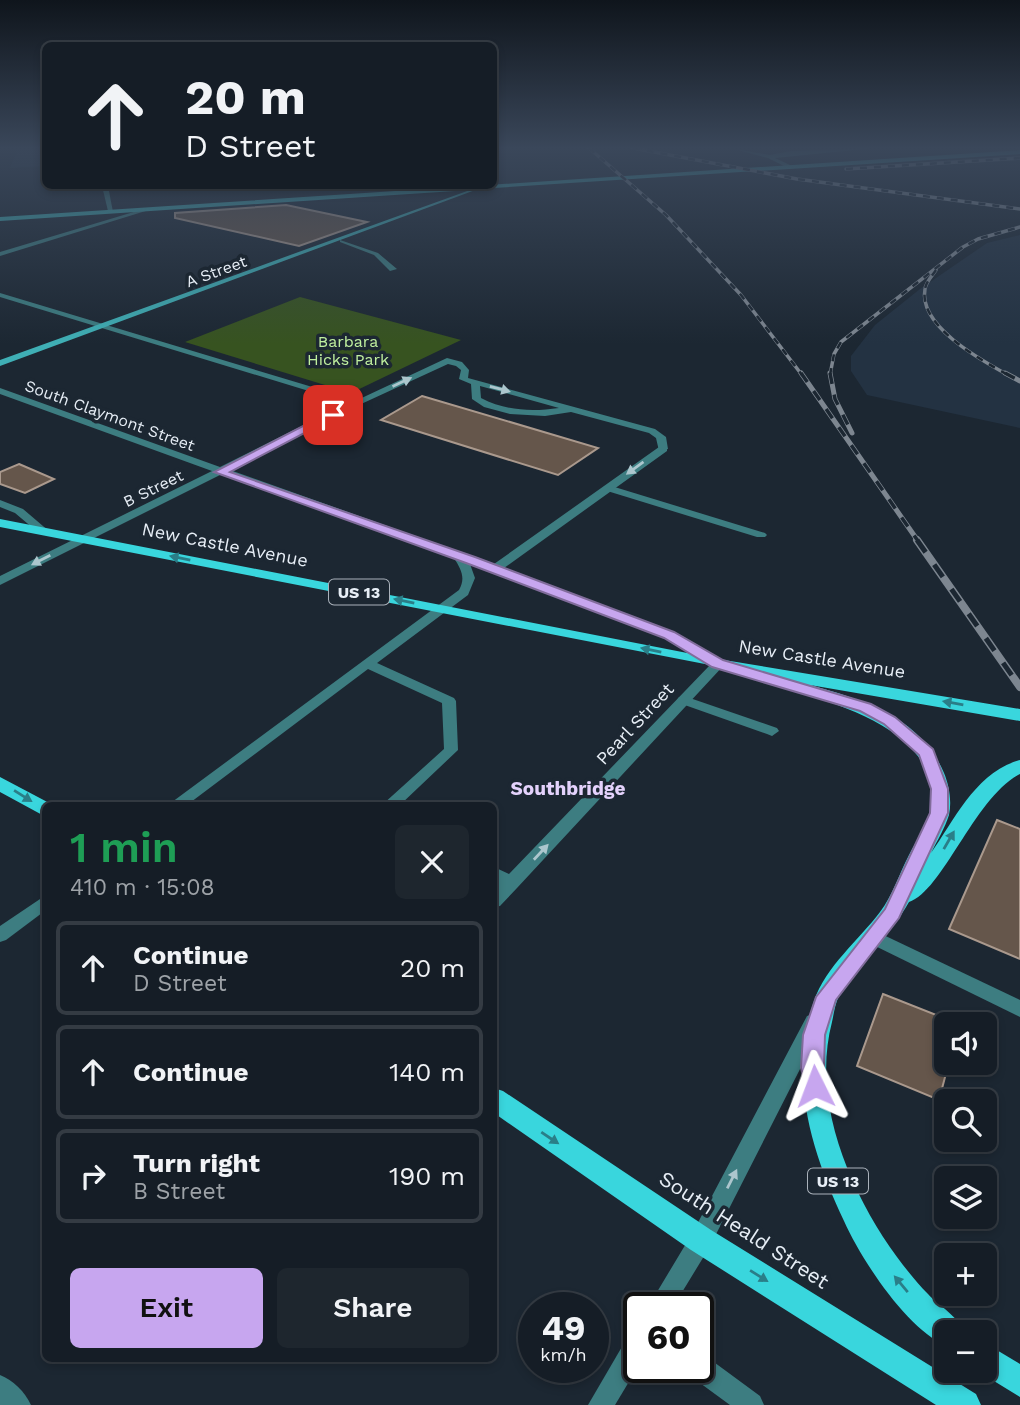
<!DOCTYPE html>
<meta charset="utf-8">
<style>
:root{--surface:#151d26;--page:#1e262e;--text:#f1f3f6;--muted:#9da2a7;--line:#343b43;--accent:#c7a6ef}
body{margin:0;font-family:"Work Sans",sans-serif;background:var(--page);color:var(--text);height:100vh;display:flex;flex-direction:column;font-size:26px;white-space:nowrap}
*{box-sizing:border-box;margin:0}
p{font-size:23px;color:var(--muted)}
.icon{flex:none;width:38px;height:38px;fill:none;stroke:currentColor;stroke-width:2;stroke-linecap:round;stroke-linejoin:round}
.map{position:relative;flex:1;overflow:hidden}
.panel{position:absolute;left:42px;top:802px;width:455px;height:560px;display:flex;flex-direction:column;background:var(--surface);border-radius:10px;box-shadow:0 4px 10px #0003,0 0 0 2px var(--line)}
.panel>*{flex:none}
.guide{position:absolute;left:42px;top:42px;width:455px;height:147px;border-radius:10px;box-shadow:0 4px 10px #0003,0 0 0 2px var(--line);background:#151d26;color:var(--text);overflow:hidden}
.controls{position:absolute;left:934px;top:1012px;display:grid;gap:14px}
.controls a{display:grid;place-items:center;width:63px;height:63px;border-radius:10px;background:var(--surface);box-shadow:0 4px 10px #0003,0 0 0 2px var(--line);font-size:35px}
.speed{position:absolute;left:518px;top:1292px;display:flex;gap:14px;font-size:35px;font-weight:700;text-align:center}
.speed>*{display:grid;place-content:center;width:91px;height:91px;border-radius:50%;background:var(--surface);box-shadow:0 4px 10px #0003,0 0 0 2px var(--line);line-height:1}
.speed small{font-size:18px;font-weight:400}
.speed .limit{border:4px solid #111;border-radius:10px;background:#fff;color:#111}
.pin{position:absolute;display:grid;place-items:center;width:60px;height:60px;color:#fff;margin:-30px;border-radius:14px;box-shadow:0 4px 10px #0006}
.me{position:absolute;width:77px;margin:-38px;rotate:357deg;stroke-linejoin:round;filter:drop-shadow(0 0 5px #0008)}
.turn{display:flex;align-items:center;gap:24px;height:147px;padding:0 28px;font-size:32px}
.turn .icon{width:91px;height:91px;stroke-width:2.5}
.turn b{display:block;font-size:49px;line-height:60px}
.round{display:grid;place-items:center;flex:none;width:74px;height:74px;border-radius:10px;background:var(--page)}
.overview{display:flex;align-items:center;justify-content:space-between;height:119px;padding:0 28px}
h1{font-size:42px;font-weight:600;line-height:52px;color:#1e9e55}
.button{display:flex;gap:14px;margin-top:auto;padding:14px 28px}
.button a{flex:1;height:80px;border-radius:10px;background:var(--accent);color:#111;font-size:28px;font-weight:600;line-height:80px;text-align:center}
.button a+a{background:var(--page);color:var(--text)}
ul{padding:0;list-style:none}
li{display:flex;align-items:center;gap:21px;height:94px;margin:0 14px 10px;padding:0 14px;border:4px solid var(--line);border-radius:10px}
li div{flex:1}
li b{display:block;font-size:26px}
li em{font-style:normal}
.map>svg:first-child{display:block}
.built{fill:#233242}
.green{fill:#375320}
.building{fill:#65564b;stroke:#aa998d;stroke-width:2}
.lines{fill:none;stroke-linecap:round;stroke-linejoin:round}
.lane{fill:#3d7d81;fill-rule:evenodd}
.street{fill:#3d7d81;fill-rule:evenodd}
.secondary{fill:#3fafb5;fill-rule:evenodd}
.primary{fill:#39d6dd;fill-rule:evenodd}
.rail-far2-casing{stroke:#7d8690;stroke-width:3.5}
.rail-far1-casing{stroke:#7d8690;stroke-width:5}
.rail-casing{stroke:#7d8690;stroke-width:8}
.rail-far2{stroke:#1c2732;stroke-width:2.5;stroke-dasharray:7;stroke-linecap:butt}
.rail-far1{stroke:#1c2732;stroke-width:3.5;stroke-dasharray:11;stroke-linecap:butt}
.rail{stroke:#1c2732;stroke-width:5;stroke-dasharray:15;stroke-linecap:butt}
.oneway{fill:#acc6cd}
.oneway2{fill:#2a7e88}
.route{fill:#c7a6ef;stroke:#816c9b;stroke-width:2}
.labels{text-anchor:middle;stroke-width:7;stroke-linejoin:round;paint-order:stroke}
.far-street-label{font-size:16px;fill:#e7eef6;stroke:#1c2732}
.far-park-label{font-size:16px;fill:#c0f09f;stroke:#1c2732}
.shield{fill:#1c2732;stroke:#aab2bb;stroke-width:2}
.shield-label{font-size:16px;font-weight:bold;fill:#e7eef6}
.street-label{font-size:18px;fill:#e7eef6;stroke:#1c2732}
.neighbourhood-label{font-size:19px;font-weight:bold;fill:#e4d2fc;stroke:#1c2732}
.near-street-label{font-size:21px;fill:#e7eef6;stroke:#1c2732}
</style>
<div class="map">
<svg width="1020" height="1405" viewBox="0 0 1020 1405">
<rect width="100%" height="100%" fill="#1c2732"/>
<g class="built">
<path d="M18,148H45V166L10,168Z"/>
<path d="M1020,235V428L867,395L851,371V356L875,325L920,289L987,243Z"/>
</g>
<path class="green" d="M300,297L461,340L351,393L185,342Z"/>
<g class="building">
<path d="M286,205L367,222L299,246L175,218V213Z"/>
<path d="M422,396L598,448L558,475L381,420Z"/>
<path d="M19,464L54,479L25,493L0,484V472Z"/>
<path d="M997,820L1020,829V959L949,929Z"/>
<path d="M883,994L959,1024H947V1062H949L939,1100L857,1066Z"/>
</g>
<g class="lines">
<g class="lane">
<path d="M730,148L770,155L791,151L875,148L775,158L792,166L790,169L768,158Z"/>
<path d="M102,186H108L113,212L108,211Z"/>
<path d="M340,240L378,253L397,269L390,271L374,255L340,242Z"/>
<path d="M447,358L462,362L469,370L468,378L655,429L666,437L668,449L659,451L656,438L649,433L571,412L545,416L510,414L484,407L472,399L471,384L459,379L461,370L456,366L448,364L359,405L351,403ZM480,386L559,408C532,412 506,411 481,398Z"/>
<path d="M608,485L765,533L767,535L765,537H757L604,490L603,488Z"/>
<path d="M0,500L23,509L50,532L48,534H40L15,513L0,507Z"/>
<path d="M684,696L777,728L779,731L772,736L767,734L679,703L677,700L679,697Z"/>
</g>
<g class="street">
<path d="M147,208L152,209L0,256V252Z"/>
<path d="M0,293L359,401V405L230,470L494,564L659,447H667V451L504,568L674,632L725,664L517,888L500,906L494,907V891L499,885L494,881V867L509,874L710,665L664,638L470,564L475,578L468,595L377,663L454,698L456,701L458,750L400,805H382L444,749L442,703L368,669L187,805H168L459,590C466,578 461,569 454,558L222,474L0,585V576L212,471L0,394V388L220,467L348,403L0,297Z"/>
<path d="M46,895V910L6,940L0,942V926Z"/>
<path d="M873,930L1020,1000V1017L867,942L864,937L867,932Z"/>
<path d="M814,1014L821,1016L824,1022L709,1248L673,1307H648L693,1232L807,1016Z"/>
<path d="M639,1330V1365L615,1405H588L630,1333Z"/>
<path d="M698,1354L707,1357L760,1396L764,1405H730L689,1375L686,1367H698Z"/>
<path d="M0,1375C13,1380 25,1392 31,1405H0Z"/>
</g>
<path class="secondary" d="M1020,150V154L478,189L0,366V360L470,190L0,221V217Z"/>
<g class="primary">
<path d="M0,519L718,659L1020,709V721L810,685C864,700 920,717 944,773C949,785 952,801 949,815C945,828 937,841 931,853C955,819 976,772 1020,760V774C974,798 943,891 909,902C890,936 858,962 839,996C835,1004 834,1013 832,1022C811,1102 850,1192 897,1257C906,1269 917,1283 928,1294C940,1307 957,1315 964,1332H947V1346C907,1330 861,1259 844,1221C811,1151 788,1076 814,1001C826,966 859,940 880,912C893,895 899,874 909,855C916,841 927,827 930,812C946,737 847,706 793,691L790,687L797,682L0,527Z"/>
<path d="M0,777L53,805H46V817L0,792Z"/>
<path d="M494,1088L503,1091L711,1230L976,1394L981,1405H936L691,1250L494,1113Z"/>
<path d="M985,1343L1020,1364V1397L976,1370H985Z"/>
</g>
<defs>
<g id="rail-far2">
<path d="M589,148L666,215L741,295L802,375"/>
<path d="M633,148L797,179L1020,209"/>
<path d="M846,169L1020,158"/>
<path d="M936,270C932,276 926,282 925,289C918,326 981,360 1008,375"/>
<path d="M830,375L834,354L841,342L963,247L978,239L1020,227"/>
</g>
<g id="rail-far1">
<path d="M801,373L918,541"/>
<path d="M830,373L835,399L852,433"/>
<path d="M1005,373L1020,381"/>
</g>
<path id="rail" d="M917,540L1020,687"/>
</defs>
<use href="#rail-far2" class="rail-far2-casing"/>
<use href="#rail-far1" class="rail-far1-casing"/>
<use href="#rail" class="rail-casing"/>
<use href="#rail-far2" class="rail-far2"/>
<use href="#rail-far1" class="rail-far1"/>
<use href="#rail" class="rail"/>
</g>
<defs><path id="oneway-solid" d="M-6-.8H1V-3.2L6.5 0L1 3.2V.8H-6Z" transform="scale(1.75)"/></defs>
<g class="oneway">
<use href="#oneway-solid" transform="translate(402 382) rotate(-25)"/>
<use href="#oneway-solid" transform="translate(500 389) rotate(15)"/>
<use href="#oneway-solid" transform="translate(635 468) rotate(144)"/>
<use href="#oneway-solid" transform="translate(41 560) rotate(153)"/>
<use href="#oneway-solid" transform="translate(541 852) rotate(-47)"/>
<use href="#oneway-solid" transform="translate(732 1179) rotate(-63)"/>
</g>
<g class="oneway2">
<use href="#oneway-solid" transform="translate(180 558) rotate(-169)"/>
<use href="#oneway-solid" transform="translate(404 601) rotate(-169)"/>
<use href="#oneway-solid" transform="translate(651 650) rotate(-169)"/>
<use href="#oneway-solid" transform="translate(953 703) rotate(-170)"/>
<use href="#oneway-solid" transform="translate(23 796) rotate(32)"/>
<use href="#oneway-solid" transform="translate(949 840) rotate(-60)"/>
<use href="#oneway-solid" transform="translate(550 1138) rotate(34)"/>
<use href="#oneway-solid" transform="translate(759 1276) rotate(32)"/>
<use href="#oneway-solid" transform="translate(901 1284) rotate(-130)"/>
</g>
<linearGradient id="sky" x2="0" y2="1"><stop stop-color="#0f151c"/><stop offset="0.43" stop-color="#3a475a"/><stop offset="1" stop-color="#3a475a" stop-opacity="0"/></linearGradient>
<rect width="1020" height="344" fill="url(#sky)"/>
<path class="route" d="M330,412L339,415L230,472L475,557L674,632L723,660L871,704L895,717L933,749L948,789V813L899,918L836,1000L825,1035L824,1068L827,1086L823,1093L815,1096L807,1093L801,1068L803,1035L816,997L885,909L930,813L931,789L919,755L884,724L860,711L712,667L664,638L466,563L214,472Z"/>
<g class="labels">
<g class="far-street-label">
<text transform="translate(216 271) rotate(-20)" y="6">A Street</text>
<text transform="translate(110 415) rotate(20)" y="6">South Claymont Street</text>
<text transform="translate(153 488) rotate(-26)" y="6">B Street</text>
</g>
<g class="far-park-label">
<text x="348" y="347">Barbara<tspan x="348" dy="18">Hicks Park</tspan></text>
</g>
<g class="shield">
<rect x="329" y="579.5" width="60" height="25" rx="5"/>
<rect x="808" y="1168.5" width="60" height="25" rx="5"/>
</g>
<g class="shield-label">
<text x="359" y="598">US 13</text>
<text x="838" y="1187">US 13</text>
</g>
<g class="street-label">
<text transform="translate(225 545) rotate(11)" y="6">New Castle Avenue</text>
<text transform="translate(822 659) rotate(9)" y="6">New Castle Avenue</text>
<text transform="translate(635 724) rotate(-47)" y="6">Pearl Street</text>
</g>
<g class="neighbourhood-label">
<text x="568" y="795">Southbridge</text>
</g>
<g class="near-street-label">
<text transform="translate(744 1230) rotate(33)" y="7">South Heald Street</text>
</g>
</g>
</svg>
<div class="controls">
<a><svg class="icon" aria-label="sound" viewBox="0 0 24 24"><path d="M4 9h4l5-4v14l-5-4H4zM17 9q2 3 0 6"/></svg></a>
<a><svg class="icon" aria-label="search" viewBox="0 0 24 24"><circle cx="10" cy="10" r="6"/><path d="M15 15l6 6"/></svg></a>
<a><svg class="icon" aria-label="layers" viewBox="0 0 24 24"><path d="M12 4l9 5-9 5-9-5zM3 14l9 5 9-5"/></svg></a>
<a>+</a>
<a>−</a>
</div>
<div class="speed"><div>49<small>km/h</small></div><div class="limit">60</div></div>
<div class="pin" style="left:333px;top:415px;background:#d93025"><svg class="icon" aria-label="arrive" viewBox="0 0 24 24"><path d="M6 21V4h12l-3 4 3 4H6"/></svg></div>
<svg class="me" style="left:815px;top:1086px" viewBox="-20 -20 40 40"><path d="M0-17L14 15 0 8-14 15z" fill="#c7a6ef" stroke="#fff" stroke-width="4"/></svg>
<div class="guide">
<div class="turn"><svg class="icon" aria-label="ahead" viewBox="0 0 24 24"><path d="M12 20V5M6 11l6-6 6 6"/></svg><div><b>20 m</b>D Street</div></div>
</div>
<section class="panel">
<div class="overview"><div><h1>1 min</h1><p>410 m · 15:08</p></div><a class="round"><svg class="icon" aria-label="close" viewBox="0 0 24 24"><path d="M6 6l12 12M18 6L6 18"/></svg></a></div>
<ul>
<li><svg class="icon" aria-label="ahead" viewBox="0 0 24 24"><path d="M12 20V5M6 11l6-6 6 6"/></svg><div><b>Continue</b><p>D Street</p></div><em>20 m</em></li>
<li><svg class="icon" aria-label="ahead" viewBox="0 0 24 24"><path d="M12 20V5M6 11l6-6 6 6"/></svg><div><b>Continue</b></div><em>140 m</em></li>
<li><svg class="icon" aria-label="right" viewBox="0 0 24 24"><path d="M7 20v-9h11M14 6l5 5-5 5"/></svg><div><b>Turn right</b><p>B Street</p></div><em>190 m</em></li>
</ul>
<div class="button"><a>Exit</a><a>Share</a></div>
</section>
</div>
